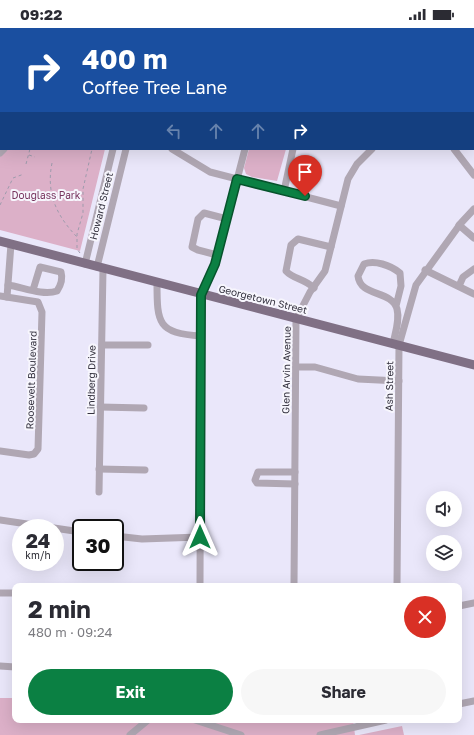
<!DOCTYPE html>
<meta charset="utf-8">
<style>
:root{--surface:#fff;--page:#f7f7f7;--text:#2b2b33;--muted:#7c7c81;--accent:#0b8043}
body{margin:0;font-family:"Golos Text",sans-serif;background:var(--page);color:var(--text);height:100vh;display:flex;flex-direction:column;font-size:15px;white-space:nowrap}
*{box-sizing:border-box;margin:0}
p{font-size:13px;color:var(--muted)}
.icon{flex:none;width:22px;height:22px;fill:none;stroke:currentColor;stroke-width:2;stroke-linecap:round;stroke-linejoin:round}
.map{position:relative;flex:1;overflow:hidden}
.sheet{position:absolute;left:12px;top:555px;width:450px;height:140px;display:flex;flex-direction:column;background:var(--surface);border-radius:8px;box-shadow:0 4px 16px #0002}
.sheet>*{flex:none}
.top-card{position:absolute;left:0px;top:0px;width:474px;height:122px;box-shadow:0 4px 16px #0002;background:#1a4fa0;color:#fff;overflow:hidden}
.fabs{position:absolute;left:426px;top:463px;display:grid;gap:8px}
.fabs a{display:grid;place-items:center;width:36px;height:36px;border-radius:50%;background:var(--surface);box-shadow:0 4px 16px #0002;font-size:20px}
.speed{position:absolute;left:12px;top:491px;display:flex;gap:8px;font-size:20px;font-weight:700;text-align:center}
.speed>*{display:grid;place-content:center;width:52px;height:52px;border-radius:50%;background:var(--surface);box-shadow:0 4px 16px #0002;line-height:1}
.speed small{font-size:10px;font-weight:400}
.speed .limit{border:2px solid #111;border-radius:6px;background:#fff;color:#111}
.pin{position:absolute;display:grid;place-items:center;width:34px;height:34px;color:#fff;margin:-41px -17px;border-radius:50% 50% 50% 0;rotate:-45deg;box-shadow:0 0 4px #0007}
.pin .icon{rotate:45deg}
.me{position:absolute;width:44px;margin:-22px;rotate:0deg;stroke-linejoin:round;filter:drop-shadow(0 0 3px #0008)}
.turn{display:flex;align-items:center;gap:14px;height:84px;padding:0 16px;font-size:18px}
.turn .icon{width:52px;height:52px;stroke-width:2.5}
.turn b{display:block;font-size:28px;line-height:34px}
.lanes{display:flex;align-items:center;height:38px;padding:0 16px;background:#0003;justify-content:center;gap:20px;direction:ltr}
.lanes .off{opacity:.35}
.round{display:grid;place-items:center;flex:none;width:42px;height:42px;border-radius:21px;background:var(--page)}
.headline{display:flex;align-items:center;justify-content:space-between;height:68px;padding:0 16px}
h1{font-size:24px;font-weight:700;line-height:30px}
.primary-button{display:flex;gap:8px;margin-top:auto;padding:8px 16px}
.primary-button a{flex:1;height:46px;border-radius:24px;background:var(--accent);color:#fff;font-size:16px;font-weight:700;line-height:46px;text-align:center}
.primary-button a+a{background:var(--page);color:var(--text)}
.status{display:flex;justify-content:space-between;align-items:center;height:28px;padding:0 20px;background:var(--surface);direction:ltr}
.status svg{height:11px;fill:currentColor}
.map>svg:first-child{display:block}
.green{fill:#dcb0c8}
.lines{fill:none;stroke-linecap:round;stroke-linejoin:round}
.path{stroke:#9e9bac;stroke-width:1;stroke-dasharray:3 3;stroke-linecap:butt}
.minor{stroke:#b0a7b3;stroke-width:7}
.major{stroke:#807085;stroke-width:9}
.route-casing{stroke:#07532c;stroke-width:10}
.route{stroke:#0b8043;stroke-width:7}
.labels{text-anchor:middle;stroke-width:4;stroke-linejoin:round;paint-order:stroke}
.park-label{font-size:10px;fill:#77335d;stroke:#f7f6fd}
.street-label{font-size:10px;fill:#34323f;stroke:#f7f6fd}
</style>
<div class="status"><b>09:22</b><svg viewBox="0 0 49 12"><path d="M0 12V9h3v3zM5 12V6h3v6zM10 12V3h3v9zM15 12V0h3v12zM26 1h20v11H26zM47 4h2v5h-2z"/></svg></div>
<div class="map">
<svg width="474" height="707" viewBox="0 0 474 707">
<rect width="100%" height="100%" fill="#eae7fa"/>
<g class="green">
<path d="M0,13L1,121H105L80,223L0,202Z"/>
<path d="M249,121H286L277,153L252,149L246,146L244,140Z"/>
<path d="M0,670H15V692H353L355,707H0Z"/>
<path d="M402,698L404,707H359Z"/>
</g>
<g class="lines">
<g class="path">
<path d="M0,9H1"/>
<path d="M29,127L35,129"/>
<path d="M52,135C46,165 56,187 77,209"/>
<path d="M26,136L30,121"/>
<path d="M0,177L13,150L24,146"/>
<path d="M80,225L77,221V206L83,185V161L92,121"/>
</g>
<g class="minor">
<path d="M93,0V1"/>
<path d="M10,1V0"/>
<path d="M261,1L263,0"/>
<path d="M389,1L390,0"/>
<path d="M0,21L1,23"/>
<path d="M0,40L1,39"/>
<path d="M0,75L1,70"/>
<path d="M0,96L1,102"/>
<path d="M172,121L210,144L341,178"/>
<path d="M454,121L474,147"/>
<path d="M0,125L4,121"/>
<path d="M284,163L293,121"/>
<path d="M459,197L474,210"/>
<path d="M217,227L198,222L192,219L198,191L204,185L227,191"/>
<path d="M85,236L113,121"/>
<path d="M97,239L126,121"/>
<path d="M425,242L474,266"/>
<path d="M157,255C157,296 158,305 201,308"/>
<path d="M8,257C22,259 43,268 57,263C61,257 63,251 61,244L40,239L33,262"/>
<path d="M459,258L463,249L474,241"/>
<path d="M314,260C305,251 293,251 286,243L291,217L298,211L331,219"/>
<path d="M0,268L38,274L42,284L38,421L34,426L29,427L0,423"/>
<path d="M7,269L11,216"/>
<path d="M393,316C395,305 400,292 397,281C392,262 360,269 358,248L364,236C375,232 390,237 400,245L401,258L396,278"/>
<path d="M102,317H148"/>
<path d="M296,339H315L358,351L399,353"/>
<path d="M100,379L144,380"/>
<path d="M99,441L145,442"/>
<path d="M295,456L257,455L255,452L258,444H295"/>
<path d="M99,464L103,241"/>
<path d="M0,492L81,504"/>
<path d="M115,508L142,511L200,509"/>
<path d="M200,558L201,267L215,236L245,121"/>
<path d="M294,558L296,291L310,264L325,243L348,151L357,136L372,121"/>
<path d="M397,558L399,317L416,257L461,195L474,181"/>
<path d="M0,565H15"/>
<path d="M459,578L474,575"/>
<path d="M0,638L15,639"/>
<path d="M459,676L474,673"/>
<path d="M195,692L241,707"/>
<path d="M130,707L148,692"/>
<path d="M320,707L386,692"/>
</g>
<g class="major">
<path d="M436,0L437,1"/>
<path d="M453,0V1"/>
<path d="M473,22L474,23"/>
<path d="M473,38L474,39"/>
<path d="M0,213L474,337"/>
</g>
</g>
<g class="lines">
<defs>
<path id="route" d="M200,509L201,267L215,236L237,151L305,168"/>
</defs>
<use href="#route" class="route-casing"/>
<use href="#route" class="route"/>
</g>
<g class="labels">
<g class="park-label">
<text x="46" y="171">Douglass Park</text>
</g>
<g class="street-label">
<text transform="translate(101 178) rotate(-76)" y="4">Howard Street</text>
<text transform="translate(263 271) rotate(14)" y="4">Georgetown Street</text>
<text transform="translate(286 342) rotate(-89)" y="4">Glen Arvin Avenue</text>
<text transform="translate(31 352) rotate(-88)" y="4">Roosevelt Boulevard</text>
<text transform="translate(91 352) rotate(-89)" y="4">Lindberg Drive</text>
<text transform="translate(389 358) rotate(-89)" y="4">Ash Street</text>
</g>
</g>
</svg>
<div class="fabs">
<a><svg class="icon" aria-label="sound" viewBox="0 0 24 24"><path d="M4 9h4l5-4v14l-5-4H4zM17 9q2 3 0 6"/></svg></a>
<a><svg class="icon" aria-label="layers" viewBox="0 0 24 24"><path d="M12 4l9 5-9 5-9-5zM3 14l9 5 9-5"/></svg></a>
</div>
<div class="speed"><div>24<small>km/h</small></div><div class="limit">30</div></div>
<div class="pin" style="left:305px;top:168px;background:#d93025"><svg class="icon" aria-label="arrive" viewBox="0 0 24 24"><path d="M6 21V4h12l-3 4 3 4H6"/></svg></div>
<svg class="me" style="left:200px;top:509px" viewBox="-20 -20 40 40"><path d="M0-17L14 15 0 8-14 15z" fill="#0b8043" stroke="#fff" stroke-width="4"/></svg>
<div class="top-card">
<div class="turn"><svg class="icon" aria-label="right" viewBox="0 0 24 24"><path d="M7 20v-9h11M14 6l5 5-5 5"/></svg><div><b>400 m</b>Coffee Tree Lane</div></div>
<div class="lanes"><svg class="icon off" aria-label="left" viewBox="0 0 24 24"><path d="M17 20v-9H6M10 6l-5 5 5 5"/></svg><svg class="icon off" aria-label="ahead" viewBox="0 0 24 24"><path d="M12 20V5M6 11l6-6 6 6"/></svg><svg class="icon off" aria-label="ahead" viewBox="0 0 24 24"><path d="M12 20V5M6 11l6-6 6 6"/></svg><svg class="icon" aria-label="right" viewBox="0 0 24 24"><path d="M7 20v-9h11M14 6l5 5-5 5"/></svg></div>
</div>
<section class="sheet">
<div class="headline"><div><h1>2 min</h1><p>480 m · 09:24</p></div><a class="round" style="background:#d93025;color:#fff"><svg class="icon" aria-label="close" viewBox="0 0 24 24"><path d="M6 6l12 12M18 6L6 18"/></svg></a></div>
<div class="primary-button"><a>Exit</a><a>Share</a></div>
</section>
</div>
